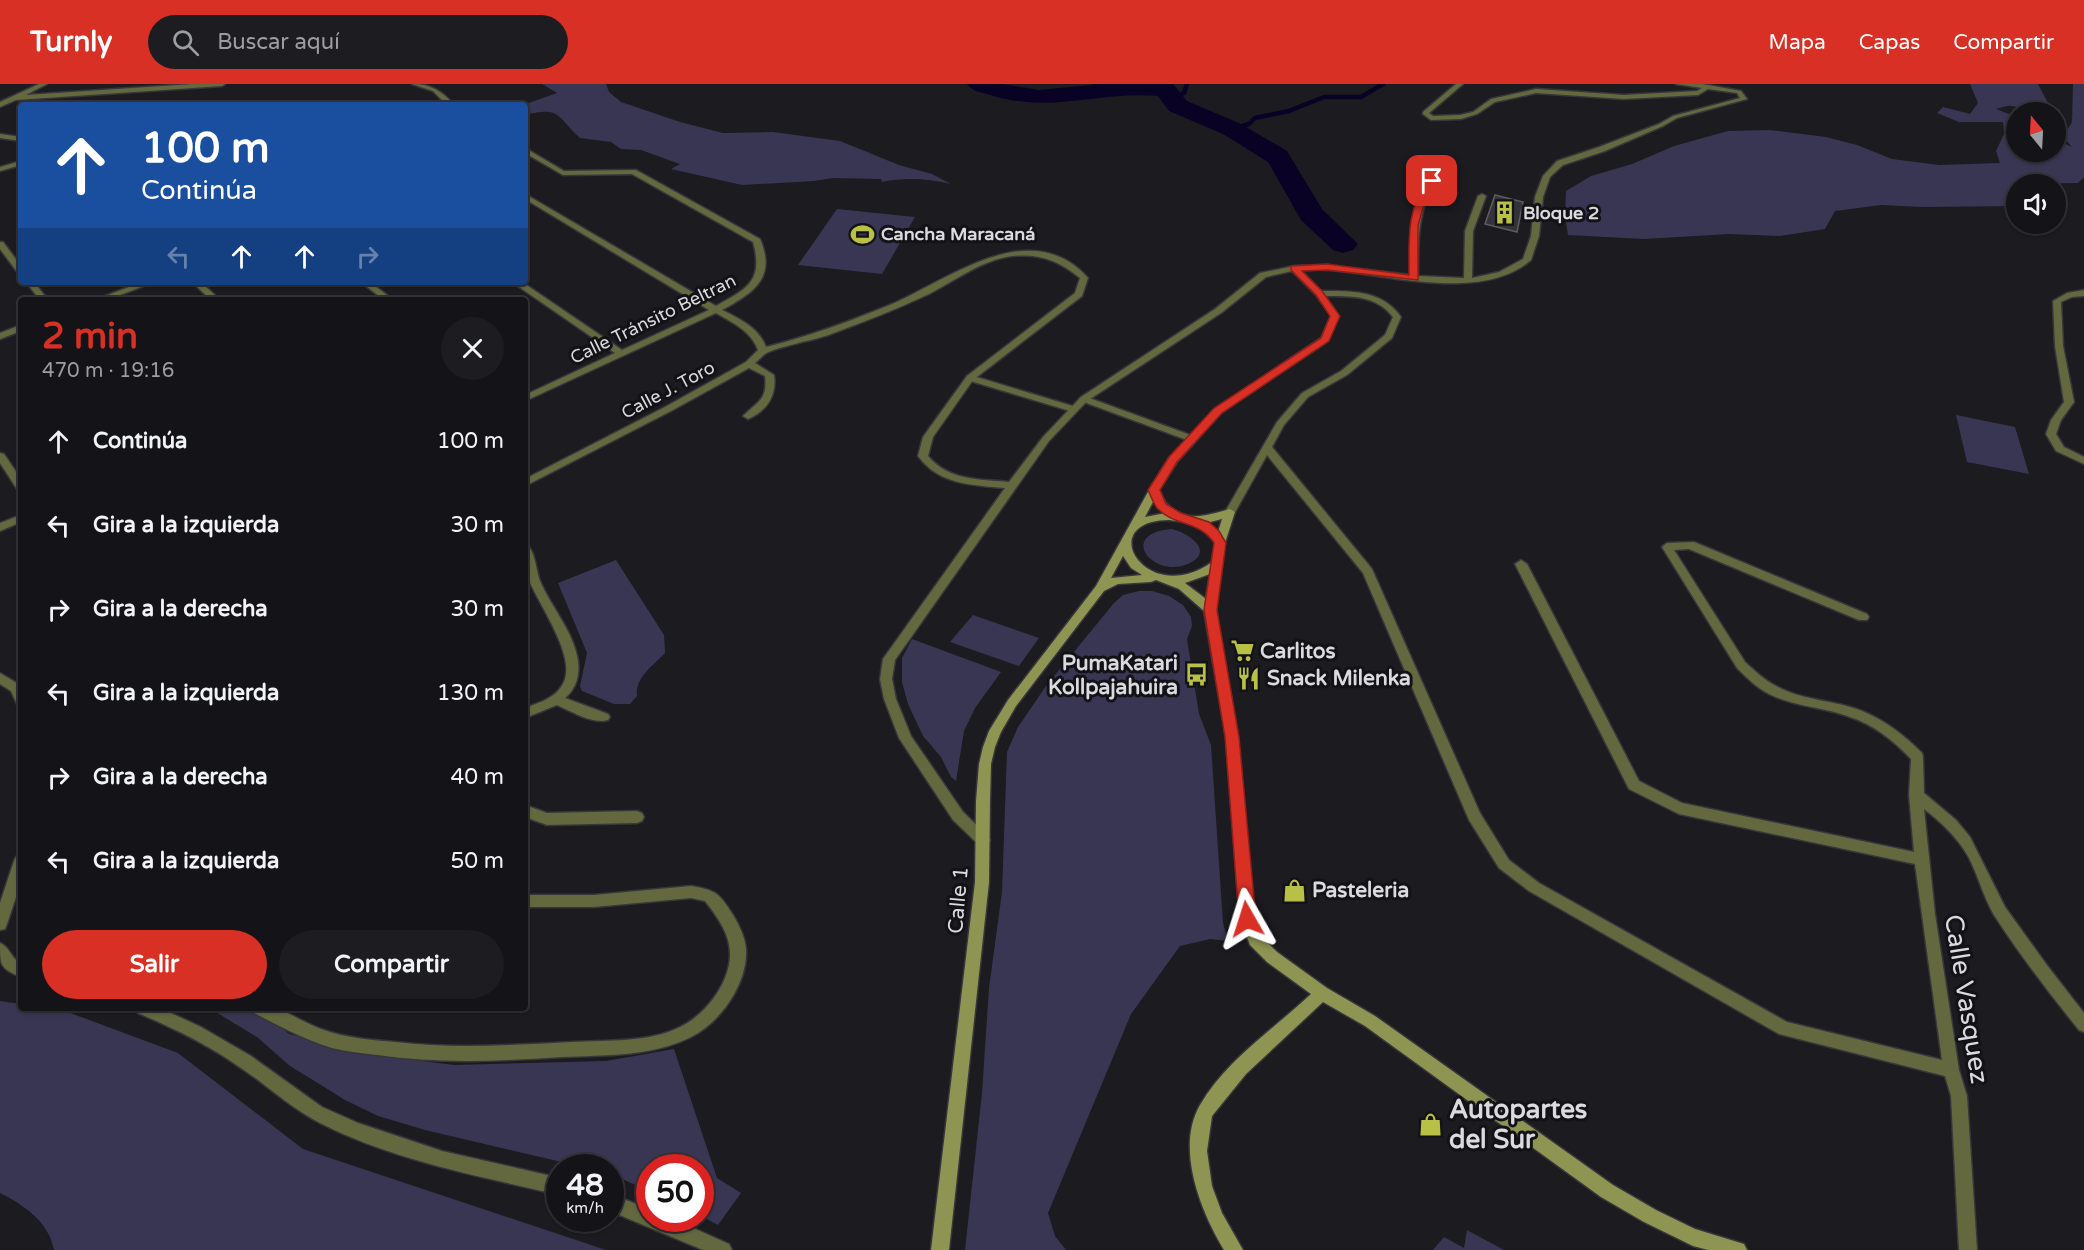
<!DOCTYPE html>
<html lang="es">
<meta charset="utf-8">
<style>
:root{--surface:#141418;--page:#1d1d21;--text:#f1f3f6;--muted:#9d9ea2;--line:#333337;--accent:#d93025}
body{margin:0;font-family:"Varela Round",sans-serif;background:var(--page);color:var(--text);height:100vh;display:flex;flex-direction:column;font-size:22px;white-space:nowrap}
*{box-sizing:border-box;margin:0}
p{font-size:20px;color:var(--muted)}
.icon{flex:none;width:33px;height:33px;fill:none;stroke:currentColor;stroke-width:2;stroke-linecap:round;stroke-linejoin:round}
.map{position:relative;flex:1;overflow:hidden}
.panel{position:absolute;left:18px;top:213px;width:510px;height:714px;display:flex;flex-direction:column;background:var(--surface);border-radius:6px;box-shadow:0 2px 4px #0004,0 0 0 2px var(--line)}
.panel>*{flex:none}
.top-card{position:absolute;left:18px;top:18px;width:510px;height:183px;border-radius:6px;box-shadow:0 2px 4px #0004,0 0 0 2px var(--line);background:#1a4fa0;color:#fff;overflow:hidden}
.needle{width:39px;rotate:342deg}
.buttons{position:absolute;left:2006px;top:18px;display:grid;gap:12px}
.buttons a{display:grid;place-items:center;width:60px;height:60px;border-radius:50%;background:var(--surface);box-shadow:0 2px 4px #0004,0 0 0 2px var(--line);font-size:30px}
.speed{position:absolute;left:546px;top:1070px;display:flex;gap:12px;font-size:30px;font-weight:700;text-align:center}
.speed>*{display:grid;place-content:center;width:78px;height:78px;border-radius:50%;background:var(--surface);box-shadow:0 2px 4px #0004,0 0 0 2px var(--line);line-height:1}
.speed small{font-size:15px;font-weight:400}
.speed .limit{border:9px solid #d22;background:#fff;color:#111}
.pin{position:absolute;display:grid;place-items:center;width:51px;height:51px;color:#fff;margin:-26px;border-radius:12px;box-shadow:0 3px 9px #0006}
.me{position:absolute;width:66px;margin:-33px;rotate:354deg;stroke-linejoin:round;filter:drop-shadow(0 0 4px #0008)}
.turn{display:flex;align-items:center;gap:21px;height:126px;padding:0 24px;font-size:27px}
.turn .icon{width:78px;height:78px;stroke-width:2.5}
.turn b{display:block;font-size:42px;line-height:51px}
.lanes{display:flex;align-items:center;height:57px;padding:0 24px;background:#0003;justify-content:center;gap:30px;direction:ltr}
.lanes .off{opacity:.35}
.round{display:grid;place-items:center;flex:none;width:63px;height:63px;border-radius:32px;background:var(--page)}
.summary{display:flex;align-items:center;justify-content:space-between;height:102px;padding:0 24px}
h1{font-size:36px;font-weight:700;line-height:45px;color:var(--accent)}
.action{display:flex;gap:12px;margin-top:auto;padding:12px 24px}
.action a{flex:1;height:69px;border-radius:36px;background:var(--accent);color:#fff;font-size:24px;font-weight:700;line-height:69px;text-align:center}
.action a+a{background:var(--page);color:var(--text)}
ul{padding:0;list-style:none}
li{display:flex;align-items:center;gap:18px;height:84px;padding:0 24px}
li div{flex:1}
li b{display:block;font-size:22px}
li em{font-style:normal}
header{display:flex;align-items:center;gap:36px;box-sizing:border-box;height:84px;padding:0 30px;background:var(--accent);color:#fff}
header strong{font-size:28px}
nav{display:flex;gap:33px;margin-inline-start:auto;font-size:21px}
.search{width:420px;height:54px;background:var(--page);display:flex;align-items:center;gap:15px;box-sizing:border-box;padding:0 21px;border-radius:33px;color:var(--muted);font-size:22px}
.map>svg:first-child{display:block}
.green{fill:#393653}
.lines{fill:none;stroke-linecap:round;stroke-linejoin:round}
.stream{stroke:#0a0225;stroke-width:4.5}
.river{fill:#0a0225;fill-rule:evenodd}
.building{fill:#333339;stroke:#5d5c63;stroke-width:1.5}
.pedestrian-casing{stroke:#36363b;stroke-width:3}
.minor-casing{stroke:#36363b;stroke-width:3}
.secondary-casing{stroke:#36363b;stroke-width:3}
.pedestrian{fill:#64683f;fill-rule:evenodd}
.minor{fill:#64683f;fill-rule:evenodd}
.secondary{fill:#8e9451;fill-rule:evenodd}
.route{fill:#d93025;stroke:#8d1f18;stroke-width:1.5}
.labels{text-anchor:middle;stroke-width:6;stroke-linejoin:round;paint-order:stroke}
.far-poi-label{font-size:18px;font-weight:bold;fill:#dbdade;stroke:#121217;text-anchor:start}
.far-street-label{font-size:18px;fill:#dbdade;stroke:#121217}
.poi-label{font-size:21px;font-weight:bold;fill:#dbdade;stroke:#121217;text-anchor:start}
.street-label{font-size:21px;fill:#dbdade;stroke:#121217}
.near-street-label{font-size:26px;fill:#dbdade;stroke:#121217}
.near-poi-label{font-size:26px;font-weight:bold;fill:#dbdade;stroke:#121217;text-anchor:start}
</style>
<header>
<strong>Turnly</strong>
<div class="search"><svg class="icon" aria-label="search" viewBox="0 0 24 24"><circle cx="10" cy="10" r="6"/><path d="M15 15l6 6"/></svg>Buscar aquí</div>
<nav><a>Mapa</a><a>Capas</a><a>Compartir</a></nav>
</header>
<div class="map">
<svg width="2084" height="1166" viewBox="0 0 2084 1166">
<rect width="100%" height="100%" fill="#1b1b20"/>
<g class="green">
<path d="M542,0H606L609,8L621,18L680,38L723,49L773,48L840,57L899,81L932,90L951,100C927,95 906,93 882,98L881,95L833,94L814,97L742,101L671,85L680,80L641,66L621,65L611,58L580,54C556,32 561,22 525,31L523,21L557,9Z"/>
<path d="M1970,0H2038L2051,25C2033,35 2027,24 2012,22C2007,21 2001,24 1996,25L2016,33V68H2055V55L2072,63L2063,53L2072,38L2073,0H2084V93L2078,99L2016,100V122L1922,123L1881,121L1835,127L1825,145L1780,152L1729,150L1644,155L1568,151L1565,134L1566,107L1591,92L1632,80L1674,62L1728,47L1769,46L1826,53L1857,61L1892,75L1939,81L2000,79L1996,67L2004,50L2003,38H1959L1937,29L1943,23L1970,30L1978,19Z"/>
<path d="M837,125L915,133L882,190L798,181Z"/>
<path d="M1956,331L2015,343L2029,390L1967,378Z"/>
<path d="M1172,445C1188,449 1216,467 1188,480C1152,495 1117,449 1172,445Z"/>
<path d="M616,476L664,551L665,569C653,582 635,593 637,612L630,620H614L582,607L580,602L587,569L558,499Z"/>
<path d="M1139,507H1152L1169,512L1183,521L1191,533L1192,542L1187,555L1199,630L1211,661L1223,839L1228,857L1210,855L1180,862L1131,930L1048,1129L1055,1152L1066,1166H965L982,1009L989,904L1002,808L1007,668L1018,643L1046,602L1114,519L1123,511Z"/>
<path d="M973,531L1039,554L1019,582L950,558Z"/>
<path d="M912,555L1001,588L975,624L964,647L956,697L951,693L941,673L923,652L908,620L902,598V574Z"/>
<path d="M0,917L21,920V924L65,927L178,969L303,1065L606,1166H54C49,1138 24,1121 0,1109Z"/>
<path d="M209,924H242L268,933L289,950L367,970L454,981L606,977L674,965L717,1094L741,1109L718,1141L701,1132L700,1083H650L649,1107L611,1090L610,1083H583L425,1046L378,1032L345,1016L321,1001L290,982L257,953Z"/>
<path d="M1467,1146L1504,1166H1433L1444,1153L1464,1164Z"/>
</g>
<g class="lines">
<g class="stream">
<path d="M1095,0L1108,5"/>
<path d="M1173,13L1184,9L1187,0"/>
<path d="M1232,45L1249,40L1255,34L1289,27L1324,13H1361L1383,0"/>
</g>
<path class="river" d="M967,0H1003L1039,6L1101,0H1173L1187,17L1241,40L1287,67L1322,125L1358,160L1353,166L1343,169L1333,166L1301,136L1268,78L1223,50L1169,27L1158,12C1096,7 1051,31 987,10C979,8 972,7 967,0Z"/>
</g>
<path class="building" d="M1495,111L1523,118L1517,148L1485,140Z"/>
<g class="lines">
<defs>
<g id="pedestrian">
<path d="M970,291L1076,323L1078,325L1073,328L1070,327L967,296V292Z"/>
<path d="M1084,312L1193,352L1195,354L1193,356H1187L1081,317L1079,315Z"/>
</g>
<g id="minor">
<path d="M39,0H47L26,11L193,0H225L222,2L16,16L0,23V18Z"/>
<path d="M412,0C431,0 442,7 454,21H447L433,7Z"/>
<path d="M1456,0H1463L1429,29L1433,32L1460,31L1473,28L1491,15L1536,5L1624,11L1697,7L1702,4L1676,0H1702L1741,7L1747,15L1677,34L1663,42L1605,67L1563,81L1550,93L1543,113L1539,152L1531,176C1481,219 1388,190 1329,186C1320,185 1310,186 1301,186L1321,207C1352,207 1382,206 1401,233L1392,254L1347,291L1308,313L1284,341L1272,363L1372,485L1480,729L1509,776L1539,799L1787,938L1942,976L1915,780L1679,730L1629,705L1515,480L1521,476L1527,480L1639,697L1682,719L1914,768L1909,711L1911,675C1893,656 1874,641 1850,633C1824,623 1795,623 1769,610C1757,604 1747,594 1737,584L1662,463L1667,459L1694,458L1867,530L1869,533L1867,536H1859L1689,465L1674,466L1745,578C1755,587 1765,597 1778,603C1804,617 1835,616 1862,627C1886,637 1904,651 1922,669L1923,673L1924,709L1956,736L1970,753L2005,823L2046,880L2084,929V948L2079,946C2049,909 2020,871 1994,831C1983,812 1978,791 1968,772C1957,753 1941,738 1924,725L1935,830L1959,986L1967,1012L1977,1166H1959L1951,1012L1945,992L1779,950L1529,807L1499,784L1469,736L1363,489L1267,371L1234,430L1230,431L1225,428L1277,338L1302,309L1341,287L1385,251L1393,233C1376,211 1351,212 1325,212L1339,232L1328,257L1221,329L1177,378L1158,408H1150L1149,406L1169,374L1215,325L1321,254L1331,232L1316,211L1292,187L1266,193L1221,229L1087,317L1049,357L895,576L892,595L896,615L911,652L963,728L988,752L990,756L988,760L983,762L978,760L953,736L899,654L884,615L880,595L883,575L1005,404C972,401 939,401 918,372L923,353L967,292L1075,209L1080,194C1060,177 1039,169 1012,172C982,176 956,196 929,210C897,225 864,238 831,250C816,256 775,263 765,270C761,273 758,277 755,279L774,291C777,311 767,327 748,335L743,332C757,318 768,316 765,292L749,284L671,327L525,402V395L665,323L746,278L758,266C751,247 733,239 716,229L525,317V311L615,269L512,198H522L622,266L709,226L525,115V110L716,222C747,205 764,197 753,158L632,90L563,91L525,69V64L564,87L636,86L760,155C777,194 753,209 722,226C740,235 759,244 766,263C810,252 851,237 892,220C950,195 1031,130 1088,194L1082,212L973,296L933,353L928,372C949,397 979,395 1009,398L1043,353L1081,313L1215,225L1260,189L1294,182L1327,181L1410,191C1410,156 1410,125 1429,95L1436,97C1417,127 1418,158 1418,192L1464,194L1465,147L1478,112L1482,110L1486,112L1473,147L1472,194L1499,188L1523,175L1531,152L1535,113L1543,92L1557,77L1599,63L1659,40L1673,32L1740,14L1737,9L1708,5L1698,11L1624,15L1536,9L1495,18L1477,30L1461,35L1431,36L1423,30V28Z"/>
<path d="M0,50L21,53V57L0,54Z"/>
<path d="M21,77V81L0,87V83Z"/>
<path d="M0,158H3L21,182V189H18L0,165Z"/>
<path d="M26,198H34L48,216H40Z"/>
<path d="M142,198H154L107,216H95Z"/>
<path d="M192,198H201L220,216H211Z"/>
<path d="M361,198H370L393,216H384Z"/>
<path d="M2084,206V212L2072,213L2061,218L2063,262L2074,318L2061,336L2056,350L2064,363L2084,373V380L2056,367L2046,350L2051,336L2064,318L2055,262L2053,217L2067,209Z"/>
<path d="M21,241V247L0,255V249Z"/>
<path d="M0,369L4,370L21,395V406L17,405L0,379Z"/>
<path d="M21,431V438L0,447V439Z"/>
<path d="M525,460C535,464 536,487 540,497C551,523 574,548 578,577C580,591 576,605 565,614L608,630L610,633L608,636C593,641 571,627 557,621L525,634V624C538,619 553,615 561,603C582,577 536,518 527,491L525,484Z"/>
<path d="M0,589L20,601L21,622L17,620L11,607L0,600Z"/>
<path d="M525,721L547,729L637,727L642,729L644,733L642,737L637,739L547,741L525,733Z"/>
<path d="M21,771V798L7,840L5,845L0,846V819L14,777L16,773Z"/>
<path d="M691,802C716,806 719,809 733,831C739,841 745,853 746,865C748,899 721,938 691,953C652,973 605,971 562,973C500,977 439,980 377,971C362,969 347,968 332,964C305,956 279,942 254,929L251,924C258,924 267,923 274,924C287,927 308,941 324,946C346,954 372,956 395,958C454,965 513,961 572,958C607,956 648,959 680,943C699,934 717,914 725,894C738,863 724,841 705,817L691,814L594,823H525V811H594Z"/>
<path d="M0,859C10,863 11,875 21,879V893C0,884 0,882 0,859Z"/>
<path d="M135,924H160L201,943L251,972L322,1023L358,1039L442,1067L560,1094V1111C479,1092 395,1077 320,1039C290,1024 266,1000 238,982C207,960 173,944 138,929Z"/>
<path d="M610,1110L650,1125V1134H671L729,1160L732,1166H703L610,1127Z"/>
</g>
<path id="secondary" d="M1154,403L1158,404C1161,409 1163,416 1167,420C1187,440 1207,431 1230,425L1235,428L1225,459L1216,526L1238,653L1254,835L1261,852L1277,868L1327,904L1375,932L1613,1101L1656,1126L1695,1145L1744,1160L1747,1166H1708L1693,1162L1644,1138L1601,1113L1365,942L1323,918L1246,990L1212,1032L1207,1067L1212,1102L1222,1129L1243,1166H1224C1201,1128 1175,1064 1200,1021C1226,976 1274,945 1311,910L1267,878L1250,861L1240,835L1226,653L1204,527L1179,505L1156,496L1151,498L1118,500L1104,507L1016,622L1001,648L995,663L991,680L990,717L989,798L949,1166H931L975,798L976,717L979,680L983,663L989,647L1008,616L1096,502L1149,406ZM1154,416L1158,424L1166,429L1145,433ZM1222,435L1218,448L1206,439ZM1169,436C1188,438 1203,442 1215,459L1212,478C1147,525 1092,437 1169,436ZM1123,472L1131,484L1142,491L1111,494ZM1210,490L1206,515L1185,499Z"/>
</defs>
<use href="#pedestrian" class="pedestrian-casing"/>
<use href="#minor" class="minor-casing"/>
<use href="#secondary" class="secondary-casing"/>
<use href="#pedestrian" class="pedestrian"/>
<use href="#minor" class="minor"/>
<use href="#secondary" class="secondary"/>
</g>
<path class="route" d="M1429,95L1437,97L1427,110L1418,141V196L1327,186L1302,187L1322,207L1340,232L1329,257L1222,329L1177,378L1160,406L1166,420L1181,429L1209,438L1219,447L1226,459L1217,526L1239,653L1256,835L1253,840L1247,842L1242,840L1239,835L1225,653L1204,526L1214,459C1201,437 1173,442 1157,424C1153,419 1151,412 1148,406L1169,373L1214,324L1321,254L1330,232L1316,211L1291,186V182L1327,180L1409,191C1409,155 1406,125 1429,95Z"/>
<defs>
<symbol id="building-bare" viewBox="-9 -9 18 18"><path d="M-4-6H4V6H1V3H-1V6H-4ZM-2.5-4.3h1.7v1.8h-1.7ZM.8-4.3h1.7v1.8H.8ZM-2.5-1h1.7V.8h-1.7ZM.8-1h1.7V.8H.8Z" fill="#b9c046" stroke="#121217" stroke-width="2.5" paint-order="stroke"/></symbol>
<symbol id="stadium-bare" viewBox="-9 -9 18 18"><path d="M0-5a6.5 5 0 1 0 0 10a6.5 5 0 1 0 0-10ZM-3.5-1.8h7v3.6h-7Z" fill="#b9c046" stroke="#121217" stroke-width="2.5" paint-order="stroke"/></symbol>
<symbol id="supermarket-bare" viewBox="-9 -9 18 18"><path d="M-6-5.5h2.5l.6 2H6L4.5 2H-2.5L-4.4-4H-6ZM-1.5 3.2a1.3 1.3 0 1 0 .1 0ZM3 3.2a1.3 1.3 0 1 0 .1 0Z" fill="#b9c046" stroke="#121217" stroke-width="2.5" paint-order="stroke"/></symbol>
<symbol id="bus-bare" viewBox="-9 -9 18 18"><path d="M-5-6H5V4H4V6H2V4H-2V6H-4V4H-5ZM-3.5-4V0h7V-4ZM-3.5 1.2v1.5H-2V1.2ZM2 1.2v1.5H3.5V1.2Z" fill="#b9c046" stroke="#121217" stroke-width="2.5" paint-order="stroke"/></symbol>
<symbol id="restaurant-bare" viewBox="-9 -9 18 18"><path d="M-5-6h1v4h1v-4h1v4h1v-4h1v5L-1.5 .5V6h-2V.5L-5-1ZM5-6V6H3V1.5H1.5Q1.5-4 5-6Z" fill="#b9c046" stroke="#121217" stroke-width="2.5" paint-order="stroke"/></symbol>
<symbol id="shop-bare" viewBox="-9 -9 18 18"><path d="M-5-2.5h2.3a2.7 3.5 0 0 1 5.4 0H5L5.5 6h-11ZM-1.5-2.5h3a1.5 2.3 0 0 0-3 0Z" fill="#b9c046" stroke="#121217" stroke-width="2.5" paint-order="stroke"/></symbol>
</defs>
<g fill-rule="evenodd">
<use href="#building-bare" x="1488" y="112" width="33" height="33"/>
<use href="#stadium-bare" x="846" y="134" width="33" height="33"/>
<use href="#supermarket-bare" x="1226" y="550" width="33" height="33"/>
<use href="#bus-bare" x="1180" y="574" width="33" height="33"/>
<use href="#restaurant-bare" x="1232" y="578" width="33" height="33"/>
<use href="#shop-bare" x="1278" y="790" width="33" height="33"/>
<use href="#shop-bare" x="1414" y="1024" width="33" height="33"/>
</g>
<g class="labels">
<g class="far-poi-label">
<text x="1523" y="135">Bloque 2</text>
<text x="881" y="156">Cancha Maracaná</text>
</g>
<g class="far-street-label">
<text transform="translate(653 235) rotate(-26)" y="6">Calle Tránsito Beltran</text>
<text transform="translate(668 306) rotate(-28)" y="6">Calle J. Toro</text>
</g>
<g class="poi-label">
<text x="1260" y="574">Carlitos</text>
<text x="1178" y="586" text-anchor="end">PumaKatari<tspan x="1178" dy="24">Kollpajahuira</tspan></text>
<text x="1267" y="601">Snack Milenka</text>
<text x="1312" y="813">Pasteleria</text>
</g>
<g class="street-label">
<text transform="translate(958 816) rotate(-85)" y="7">Calle 1</text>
</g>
<g class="near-street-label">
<text transform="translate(1967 915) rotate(81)" y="9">Calle Vasquez</text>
</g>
<g class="near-poi-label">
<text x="1449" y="1034">Autopartes<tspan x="1449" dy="30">del Sur</tspan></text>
</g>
</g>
</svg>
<div class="buttons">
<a><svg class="needle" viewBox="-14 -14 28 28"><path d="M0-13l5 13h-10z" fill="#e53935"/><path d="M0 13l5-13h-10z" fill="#9d9ea2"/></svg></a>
<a><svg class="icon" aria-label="sound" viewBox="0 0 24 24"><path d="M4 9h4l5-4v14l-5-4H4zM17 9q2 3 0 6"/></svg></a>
</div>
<div class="speed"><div>48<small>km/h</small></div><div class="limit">50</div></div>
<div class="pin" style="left:1432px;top:97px;background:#d93025"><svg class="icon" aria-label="arrive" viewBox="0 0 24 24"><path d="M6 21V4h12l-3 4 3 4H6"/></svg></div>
<svg class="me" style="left:1247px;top:835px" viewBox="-20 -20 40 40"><path d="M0-17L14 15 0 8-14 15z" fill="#d93025" stroke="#fff" stroke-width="4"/></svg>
<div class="top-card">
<div class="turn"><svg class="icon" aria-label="ahead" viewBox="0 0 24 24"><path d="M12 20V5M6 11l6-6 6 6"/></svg><div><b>100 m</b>Continúa</div></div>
<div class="lanes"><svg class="icon off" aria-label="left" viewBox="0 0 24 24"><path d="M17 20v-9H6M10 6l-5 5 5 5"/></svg><svg class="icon" aria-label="ahead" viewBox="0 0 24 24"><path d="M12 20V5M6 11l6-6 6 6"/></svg><svg class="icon" aria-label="ahead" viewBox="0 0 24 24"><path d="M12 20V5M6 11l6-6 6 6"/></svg><svg class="icon off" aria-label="right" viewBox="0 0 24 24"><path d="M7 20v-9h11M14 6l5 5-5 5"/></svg></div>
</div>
<section class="panel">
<div class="summary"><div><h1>2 min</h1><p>470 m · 19:16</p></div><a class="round"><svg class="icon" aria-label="close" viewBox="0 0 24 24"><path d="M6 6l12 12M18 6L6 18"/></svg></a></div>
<ul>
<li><svg class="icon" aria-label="ahead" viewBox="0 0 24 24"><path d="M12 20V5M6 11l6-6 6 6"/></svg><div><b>Continúa</b></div><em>100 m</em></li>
<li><svg class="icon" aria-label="left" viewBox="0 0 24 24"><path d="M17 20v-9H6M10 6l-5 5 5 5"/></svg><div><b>Gira a la izquierda</b></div><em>30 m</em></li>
<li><svg class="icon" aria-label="right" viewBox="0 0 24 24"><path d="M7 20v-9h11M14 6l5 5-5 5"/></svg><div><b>Gira a la derecha</b></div><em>30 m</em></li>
<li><svg class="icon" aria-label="left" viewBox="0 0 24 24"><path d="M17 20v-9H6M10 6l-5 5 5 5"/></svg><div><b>Gira a la izquierda</b></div><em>130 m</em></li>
<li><svg class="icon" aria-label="right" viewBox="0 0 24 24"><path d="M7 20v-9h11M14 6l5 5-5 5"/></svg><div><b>Gira a la derecha</b></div><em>40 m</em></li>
<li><svg class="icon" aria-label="left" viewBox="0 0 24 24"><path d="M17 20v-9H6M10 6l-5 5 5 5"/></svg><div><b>Gira a la izquierda</b></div><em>50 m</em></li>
</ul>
<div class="action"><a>Salir</a><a>Compartir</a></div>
</section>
</div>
